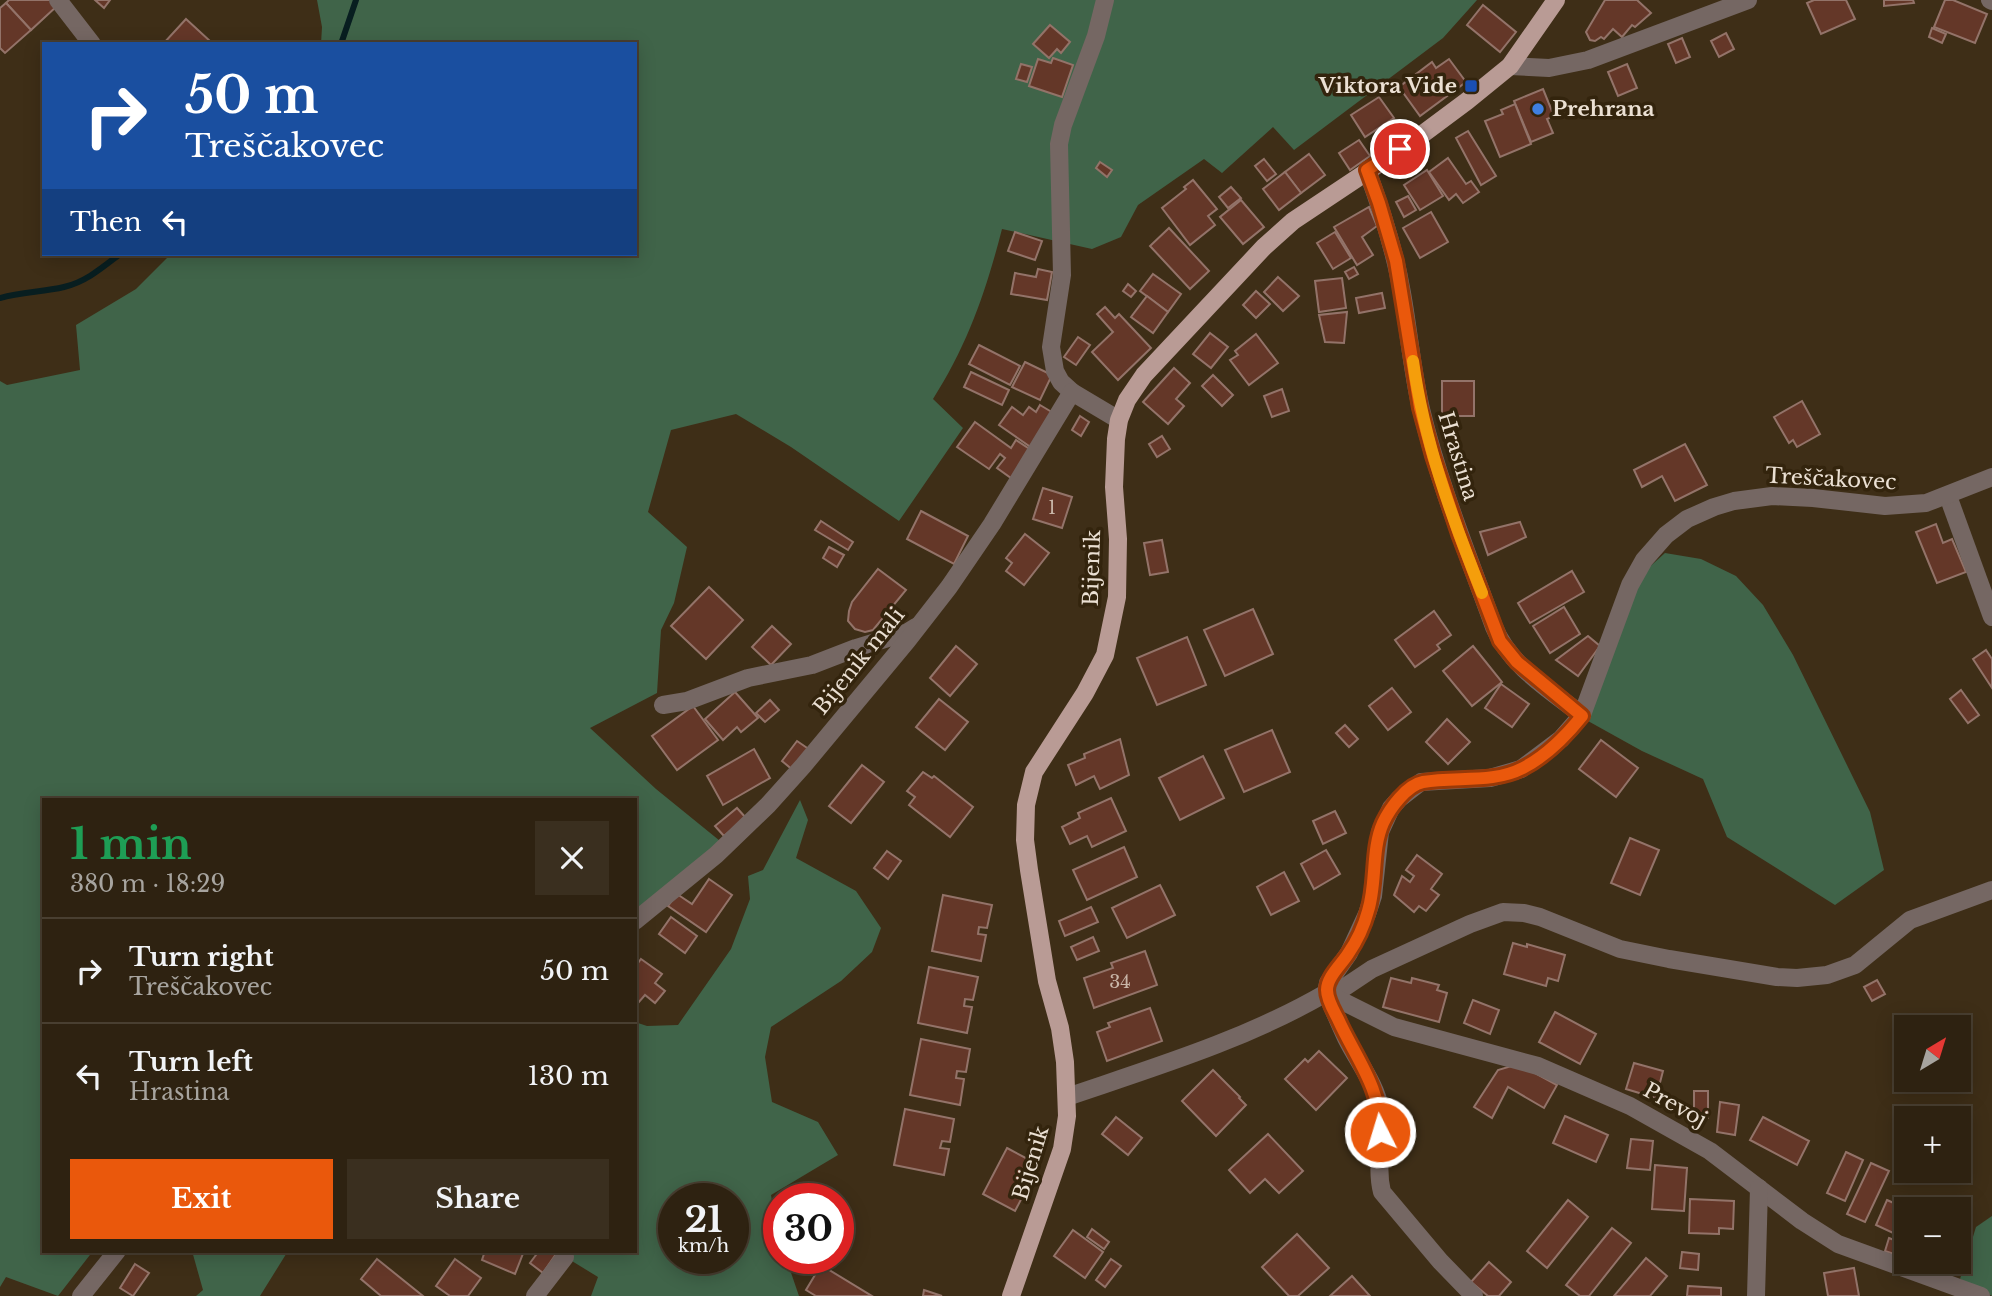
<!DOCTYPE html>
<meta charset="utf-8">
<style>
:root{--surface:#2e2211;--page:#3a2f1f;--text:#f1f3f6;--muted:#a7a49f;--line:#493f31;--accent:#ea580c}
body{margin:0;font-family:"Libre Baskerville",serif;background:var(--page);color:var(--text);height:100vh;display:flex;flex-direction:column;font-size:26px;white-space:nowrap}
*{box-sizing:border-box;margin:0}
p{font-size:23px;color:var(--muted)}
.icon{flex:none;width:38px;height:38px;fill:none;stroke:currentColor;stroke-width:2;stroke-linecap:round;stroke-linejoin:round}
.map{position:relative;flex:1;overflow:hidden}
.sheet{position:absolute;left:42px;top:798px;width:595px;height:455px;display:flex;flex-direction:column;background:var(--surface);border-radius:0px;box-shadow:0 4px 18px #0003,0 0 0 2px var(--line)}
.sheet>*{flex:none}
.banner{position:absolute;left:42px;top:42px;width:595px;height:214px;border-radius:0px;box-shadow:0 4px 18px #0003,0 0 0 2px var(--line);background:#1a4fa0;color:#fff;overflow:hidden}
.needle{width:46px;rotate:38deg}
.fabs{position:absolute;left:1894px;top:1015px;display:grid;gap:14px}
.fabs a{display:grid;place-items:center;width:77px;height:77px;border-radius:0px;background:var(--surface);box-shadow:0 4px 18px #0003,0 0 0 2px var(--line);font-size:35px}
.speed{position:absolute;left:658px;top:1183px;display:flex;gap:14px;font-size:35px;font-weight:700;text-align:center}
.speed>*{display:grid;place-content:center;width:91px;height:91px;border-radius:50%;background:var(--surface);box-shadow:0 4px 18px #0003,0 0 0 2px var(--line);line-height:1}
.speed small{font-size:18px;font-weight:400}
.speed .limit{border:10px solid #d22;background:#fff;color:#111}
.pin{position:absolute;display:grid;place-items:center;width:60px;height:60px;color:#fff;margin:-30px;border:4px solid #fff;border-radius:50%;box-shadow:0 2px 7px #0007}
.me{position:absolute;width:77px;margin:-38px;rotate:355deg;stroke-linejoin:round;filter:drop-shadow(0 0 5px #0008)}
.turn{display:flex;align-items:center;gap:24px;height:147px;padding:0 28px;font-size:32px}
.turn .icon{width:91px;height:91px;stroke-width:2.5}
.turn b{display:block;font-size:49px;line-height:60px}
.then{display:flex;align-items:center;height:66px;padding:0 28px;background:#0003;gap:14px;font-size:26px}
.round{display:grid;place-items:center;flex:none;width:74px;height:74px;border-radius:0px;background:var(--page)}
.summary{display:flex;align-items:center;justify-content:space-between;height:119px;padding:0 28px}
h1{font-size:42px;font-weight:700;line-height:52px;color:#1e9e55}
.primary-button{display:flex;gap:14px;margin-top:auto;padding:14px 28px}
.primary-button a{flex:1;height:80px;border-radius:0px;background:var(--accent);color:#fff;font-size:28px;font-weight:700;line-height:80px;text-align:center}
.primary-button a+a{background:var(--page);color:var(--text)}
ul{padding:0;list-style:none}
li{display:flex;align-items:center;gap:21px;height:105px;padding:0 28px;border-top:2px solid var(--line)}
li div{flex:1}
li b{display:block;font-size:26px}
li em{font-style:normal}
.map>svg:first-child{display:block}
.green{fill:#406449;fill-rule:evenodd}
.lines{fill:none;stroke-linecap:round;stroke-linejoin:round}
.stream{stroke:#081e20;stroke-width:6}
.building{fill:#643728;stroke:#937369;stroke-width:2}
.minor{stroke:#756763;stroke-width:18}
.major{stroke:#b99b95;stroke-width:18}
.route-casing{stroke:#983908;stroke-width:18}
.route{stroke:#ea580c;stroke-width:12}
.slow{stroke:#f59e0b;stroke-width:12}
.transit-dot{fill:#1a4fb4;stroke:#33240d;stroke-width:2.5}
.shop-dot{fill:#3f7fe0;stroke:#33240d;stroke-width:2.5}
.labels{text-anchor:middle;stroke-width:7;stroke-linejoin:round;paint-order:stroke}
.number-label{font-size:18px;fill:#c9b6a8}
.poi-label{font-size:21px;font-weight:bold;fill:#ebe0d3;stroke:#33240d;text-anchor:end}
.street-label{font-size:21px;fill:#ebe0d3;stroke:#33240d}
</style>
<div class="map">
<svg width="1992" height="1296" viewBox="0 0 1992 1296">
<rect width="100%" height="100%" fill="#3e2e17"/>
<g class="green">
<path d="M317,0H1477L1443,38L1294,150L1273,127L1222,173L1204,159L1138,205L1121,237L1092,249L1002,229C986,291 968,344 933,399L963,428L899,521L791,447L736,414L671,430L648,512L687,547L674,603L661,630L657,693L590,728L656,789L725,845L635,915V800H44V1251H93L58,1296L6,1277L0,1287V381L7,385L80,370L76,325L136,289L171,254H635V44H321L322,27Z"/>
<path d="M1665,553L1701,559L1736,576L1763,605L1793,655L1870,812L1884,870L1835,905L1727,837L1703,779L1642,751L1588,721L1626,607L1645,571Z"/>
<path d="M800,800L808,820L796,858L856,891L881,928L872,952L841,981L771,1027L765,1057L772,1102L818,1122L838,1155L771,1195L779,1242V1258H786L799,1296H591L598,1277L567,1258L571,1251H635V1022L647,1026L678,1025L731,949L750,899L748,876L763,870ZM674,1199H733V1258H674Z"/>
<path d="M1992,1216V1296L1960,1279L1976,1227Z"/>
<path d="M192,1251H288L260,1296H196L203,1290Z"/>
</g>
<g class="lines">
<g class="stream">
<path d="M341,44L356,0"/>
<path d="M0,298C21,292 43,292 64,287C86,282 103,267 120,254"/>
</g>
</g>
<g class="building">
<path d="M9,0H51L57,6L31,30L6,3Z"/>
<path d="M95,0H110L104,8Z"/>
<path d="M1605,0H1637L1651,13L1635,27L1632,25L1622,37L1613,29L1604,39L1601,37L1595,41L1590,40L1586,32Z"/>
<path d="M1814,0H1846L1855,19L1821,34L1807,3Z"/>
<path d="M1884,0H1913L1914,3L1884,6Z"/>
<path d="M1945,0H1953L1987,14L1975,43L1934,27Z"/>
<path d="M6,3L31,30L5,53L0,48V8Z"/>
<path d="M1483,5L1516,32L1500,52L1467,25Z"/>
<path d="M186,19L211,42L210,44H163Z"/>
<path d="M1050,25L1070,42L1061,53L1057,49L1049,58L1033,44Z"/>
<path d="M1932,28L1946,34L1942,43L1929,37Z"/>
<path d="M1726,33L1734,49L1719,57L1711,41Z"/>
<path d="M1682,38L1690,57L1676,63L1668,44Z"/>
<path d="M1053,58L1073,65L1062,97L1029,86L1038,59L1051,63Z"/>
<path d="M1449,59L1466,82L1420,116L1399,87L1432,62L1436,68Z"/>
<path d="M1021,64L1032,67L1027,82L1016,79Z"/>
<path d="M1627,64L1637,88L1618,96L1608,72Z"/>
<path d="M1543,89L1554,116L1547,119L1553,133L1531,142L1514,101Z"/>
<path d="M1379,97L1394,118L1365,137L1351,115Z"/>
<path d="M1515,104L1531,144L1500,157L1485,121L1503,114L1501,110Z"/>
<path d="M1468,131L1496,176L1481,185L1456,138Z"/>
<path d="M1359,140L1370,156L1350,170L1339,153Z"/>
<path d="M1309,154L1325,175L1301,193L1285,172Z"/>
<path d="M1448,158L1466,184L1471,181L1479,192L1463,203L1456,194L1449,200L1429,172Z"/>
<path d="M1264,159L1276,174L1267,181L1255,166Z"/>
<path d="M1100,162L1112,170L1107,177L1096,168Z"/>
<path d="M1427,170L1443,196L1420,210L1404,185Z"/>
<path d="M1285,172L1301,193L1279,210L1263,189Z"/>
<path d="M1193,180L1217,209L1208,216L1215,225L1190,245L1162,208L1186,189L1184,187Z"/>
<path d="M1231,187L1241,198L1228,208L1219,197Z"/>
<path d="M1408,196L1416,210L1404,217L1396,202Z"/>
<path d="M1241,200L1264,227L1243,244L1220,217Z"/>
<path d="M1369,207L1377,226L1362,237L1373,255L1357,265L1334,227Z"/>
<path d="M1431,212L1448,242L1420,258L1403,228Z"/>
<path d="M1169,228L1209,271L1190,289L1150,246Z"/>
<path d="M1015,232L1042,241L1035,260L1008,251Z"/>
<path d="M1335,232L1351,258L1333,269L1317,243Z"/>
<path d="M1354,267L1358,274L1349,279L1345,272Z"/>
<path d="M1038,269L1052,272L1047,300L1011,294L1015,273L1036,277Z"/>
<path d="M1153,274L1181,294L1168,312L1140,291Z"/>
<path d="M1278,277L1299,296L1283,311L1264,292Z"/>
<path d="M1342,278L1346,308L1319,312L1315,281Z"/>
<path d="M1128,284L1136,291L1131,297L1123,291Z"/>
<path d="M1256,291L1270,304L1256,318L1243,305Z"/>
<path d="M1382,293L1385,308L1359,313L1356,298Z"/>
<path d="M1147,296L1168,312L1153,333L1131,317Z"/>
<path d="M1105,307L1115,318L1119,314L1151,348L1118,380L1092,352L1113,332L1097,314Z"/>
<path d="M1347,312L1344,343L1325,342L1319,315Z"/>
<path d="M1210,333L1228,347L1211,368L1193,354Z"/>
<path d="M1256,334L1278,363L1249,385L1230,360L1238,355L1235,351Z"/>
<path d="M1078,337L1090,345L1076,365L1064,357Z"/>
<path d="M979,345L1020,366L1010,385L969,364Z"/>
<path d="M1025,362L1052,375L1040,400L1012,387Z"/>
<path d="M1174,368L1190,383L1176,399L1184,406L1168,424L1143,402Z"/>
<path d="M971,372L1009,390L1002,405L964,387Z"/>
<path d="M1213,375L1233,395L1222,406L1202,386Z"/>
<rect x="1442" y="381" width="32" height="35"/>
<path d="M1282,389L1289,411L1272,417L1264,396Z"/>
<path d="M1802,401L1820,434L1797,447L1793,440L1789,443L1774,417Z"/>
<path d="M1040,405L1055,414L1032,448L999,425L1012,407L1023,415L1029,407L1036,412Z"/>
<path d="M1080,416L1089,422L1081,436L1072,430Z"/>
<path d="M975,422L1011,448L1016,440L1031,450L1011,478L997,468L1005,458L1000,454L989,469L957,447Z"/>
<path d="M1162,436L1170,449L1157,457L1149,444Z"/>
<path d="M1685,444L1707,485L1675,501L1662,476L1642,487L1634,470Z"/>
<path d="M1043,488L1072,497L1062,528L1033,519Z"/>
<path d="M921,511L968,536L954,564L907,539Z"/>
<path d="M821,521L853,542L848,550L815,530Z"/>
<path d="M1520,522L1526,537L1488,555L1480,532Z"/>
<path d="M1936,524L1943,543L1952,539L1966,572L1937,583L1916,532Z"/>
<path d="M1025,534L1049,553L1024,585L1006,571L1012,563L1006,558Z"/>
<path d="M1162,540L1168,572L1150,575L1144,543Z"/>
<path d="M829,547L844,555L837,567L823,558Z"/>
<path d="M878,569L906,590L873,630L865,632L855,629L848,621L849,611L852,602Z"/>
<path d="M1572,571L1584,592L1530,623L1518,603Z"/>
<path d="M709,587L743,620L706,659L671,626Z"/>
<path d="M1564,607L1580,634L1550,653L1533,626Z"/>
<path d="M1253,609L1273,654L1225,676L1204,630Z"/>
<path d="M1434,611L1451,635L1437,645L1440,649L1415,667L1395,640Z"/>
<path d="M772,626L791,644L771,665L752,647Z"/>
<path d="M1588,636L1600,646L1578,676L1556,660Z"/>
<path d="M1187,637L1206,685L1157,705L1137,658Z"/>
<path d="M956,646L977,664L950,696L930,678Z"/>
<path d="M1473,646L1502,682L1472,706L1443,671Z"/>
<path d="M1986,650L1992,659V688L1973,659Z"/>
<path d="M1501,684L1529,704L1512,727L1485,708Z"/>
<path d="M1392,688L1411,712L1388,730L1369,706Z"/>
<path d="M1961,690L1979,715L1968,723L1950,699Z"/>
<path d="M735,692L758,718L741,732L737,727L723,740L705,719Z"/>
<path d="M939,699L968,722L945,750L916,727Z"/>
<path d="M770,700L779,710L765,722L756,713Z"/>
<path d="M693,706L718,740L677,770L652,736Z"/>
<path d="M1447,719L1470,742L1448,764L1426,742Z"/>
<path d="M1345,725L1358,739L1349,747L1336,733Z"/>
<path d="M1272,730L1290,772L1244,792L1225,750Z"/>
<path d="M1120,739L1129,775L1100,789L1094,776L1076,785L1068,765L1085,758L1084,754Z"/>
<path d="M1601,740L1638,768L1616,797L1579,769Z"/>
<path d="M797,741L810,750L794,771L782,761Z"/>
<path d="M754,749L770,778L723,805L707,776Z"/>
<path d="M1203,756L1224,798L1180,820L1159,778Z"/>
<path d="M862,765L884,782L851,823L829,806Z"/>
<path d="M923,772L932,778L934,776L973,807L950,837L909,805L915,797L907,791Z"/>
<path d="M1111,798L1126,831L1092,847L1087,836L1070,844L1062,827L1080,818L1078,813Z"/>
<path d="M737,808L746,818L724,836L715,826Z"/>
<path d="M1335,811L1346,833L1323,844L1313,821Z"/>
<path d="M1630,838L1659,850L1640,895L1611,883Z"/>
<path d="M1124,847L1137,877L1087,900L1073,870Z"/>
<path d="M1326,850L1340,874L1314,889L1301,864Z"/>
<path d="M887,851L901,861L888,879L874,868Z"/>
<path d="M1417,855L1442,874L1431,889L1439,895L1426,911L1419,906L1414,912L1394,895L1402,876L1410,882L1414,876L1406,870Z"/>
<path d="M1284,872L1299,901L1271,915L1257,887Z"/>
<path d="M709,879L732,895L706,932L668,906L677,894L692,904Z"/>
<path d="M1160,885L1175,915L1127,938L1112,908Z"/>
<path d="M943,895L992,905L987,928L979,927L978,934L986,935L981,961L932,951Z"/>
<path d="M1091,907L1098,922L1065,936L1059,921Z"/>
<path d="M671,917L697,936L685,953L659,934Z"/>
<path d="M1093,937L1099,951L1077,960L1071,947Z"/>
<path d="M1513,943L1527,947V944L1565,955L1558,981L1548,978L1546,986L1504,974Z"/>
<path d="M1145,951L1157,985L1094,1008L1084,978L1113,968L1111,963Z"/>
<path d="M641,959L662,974L655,983L665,991L655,1003L645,995L639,1002L635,999V960L638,963Z"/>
<path d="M929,967L978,977L973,1000L965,999L964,1006L972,1007L967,1033L918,1023Z"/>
<path d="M1391,978L1411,983L1412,978L1439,985L1437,990L1447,993L1439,1022L1383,1007Z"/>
<path d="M1877,980L1885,994L1872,1001L1864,987Z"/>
<path d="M1473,1000L1499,1010L1490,1034L1464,1023Z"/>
<path d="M1150,1008L1162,1041L1107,1061L1097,1032L1110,1027L1108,1023Z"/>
<path d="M1555,1012L1596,1034L1580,1064L1539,1042Z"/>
<path d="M921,1039L970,1049L966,1072L957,1071L956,1078L964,1079L960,1105L910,1095Z"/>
<path d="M1319,1051L1347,1078L1316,1110L1285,1079L1305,1059L1308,1062Z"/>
<path d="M1634,1063L1663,1071L1656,1098L1626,1089Z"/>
<path d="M1518,1064L1557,1085L1544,1108L1508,1087L1492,1118L1474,1107L1498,1070Z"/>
<path d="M1213,1070L1240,1097L1239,1098L1246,1105L1216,1136L1182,1101Z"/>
<rect x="1694" y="1091" width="14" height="27"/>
<path d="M1720,1102L1739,1105L1735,1135L1717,1132Z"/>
<path d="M905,1109L954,1119L950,1142L942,1141L940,1148L949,1149L944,1175L894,1165Z"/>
<path d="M1565,1116L1608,1135L1596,1162L1553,1143Z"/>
<path d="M1116,1117L1142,1138L1128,1155L1102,1134Z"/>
<path d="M1763,1117L1809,1141L1797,1165L1750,1140Z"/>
<path d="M1268,1134L1303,1171L1279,1193L1265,1179L1250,1193L1229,1170Z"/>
<path d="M1631,1139L1653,1141L1650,1170L1627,1168Z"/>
<path d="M1007,1148L1039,1165L1015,1211L983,1194Z"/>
<path d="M1846,1152L1863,1160L1845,1201L1827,1193Z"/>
<path d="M1871,1163L1889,1171L1865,1222L1847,1214Z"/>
<path d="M1655,1165L1687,1168L1684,1211L1652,1209Z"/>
<path d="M1690,1199L1734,1201L1733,1229L1719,1228V1234L1689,1233Z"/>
<path d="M1568,1200L1588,1217L1547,1268L1527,1251Z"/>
<path d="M1887,1200L1907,1209L1906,1239L1876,1225Z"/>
<path d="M1612,1228L1631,1243L1589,1296H1580L1566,1285Z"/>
<path d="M1092,1229L1109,1242L1104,1249L1087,1237Z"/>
<path d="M1073,1230L1103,1252L1085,1278L1054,1256Z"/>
<path d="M1297,1234L1329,1268L1298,1296H1289L1262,1267Z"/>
<path d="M1889,1238L1904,1244L1900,1256L1885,1251Z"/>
<path d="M485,1251H524L515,1274L482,1260Z"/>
<path d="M539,1251H552L556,1254L543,1273L530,1263Z"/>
<path d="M1682,1252L1699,1254L1698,1270L1680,1268Z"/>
<path d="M1646,1258L1667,1276L1650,1296H1614Z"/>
<path d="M377,1259L423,1296H381L361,1279Z"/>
<path d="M455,1259L481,1278L468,1296H450L436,1286Z"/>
<path d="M1111,1259L1121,1266L1105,1287L1096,1280Z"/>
<path d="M1489,1262L1511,1282L1499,1296H1488L1471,1282Z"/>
<path d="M135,1264L149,1273L133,1296L120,1288Z"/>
<path d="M821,1265L872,1296H816L806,1290Z"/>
<path d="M1854,1268L1859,1296H1828L1824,1273Z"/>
<path d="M1352,1276L1370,1296H1330Z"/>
<path d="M1688,1286L1721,1288V1296H1687Z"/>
<path d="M924,1290L942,1296H923Z"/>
</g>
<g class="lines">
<g class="minor">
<path d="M58,0L92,44"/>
<path d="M1990,0L1992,1"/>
<path d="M1510,66L1549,68L1588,60L1748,0"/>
<path d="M1367,170C1382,211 1395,251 1402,293C1409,332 1412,371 1421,409C1439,484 1468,555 1494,627C1510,666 1550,690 1582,715"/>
<path d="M1072,392L1061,382L1055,371L1051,347L1062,275L1059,144L1063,125L1096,36L1105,0"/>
<path d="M1948,496L1992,617"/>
<path d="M663,705L687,701L748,678L812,665L856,648L908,632L916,627"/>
<path d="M635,921L716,855L768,805L803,766L907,641L949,587L992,524L1072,392L1119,420"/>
<path d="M1326,993L1328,983L1349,953L1367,914L1373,896L1380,832L1391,808L1399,799L1421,782L1490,778L1521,769L1561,739L1582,715L1630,585L1644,560L1666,535L1687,519L1714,507L1734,501L1772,496L1813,498L1885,506L1926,503L1992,477"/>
<path d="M1326,993L1345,987L1372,969L1470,924L1503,912L1524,913L1540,917L1620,949L1669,959L1777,977L1797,978L1827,975L1855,965L1910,920L1992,890"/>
<path d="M1326,993C1333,1008 1339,1023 1346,1038C1358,1062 1376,1084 1381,1111C1385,1138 1375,1165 1382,1192L1440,1261L1474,1296"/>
<path d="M1067,1097C1155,1067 1245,1040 1326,993L1394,1027L1538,1066L1630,1106L1710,1151L1802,1221L1838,1244L1981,1296"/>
<path d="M81,1296L117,1251"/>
<path d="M535,1296L565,1257"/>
<path d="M1756,1296L1759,1188"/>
</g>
<path class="major" d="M1011,1296L1062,1149L1067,1116L1065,1062L1060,1028L1047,981L1029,870L1025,840L1026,805L1034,772L1085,693L1105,655L1117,597L1118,539L1114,487L1116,439L1119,420L1127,400L1144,375L1264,247L1293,221L1416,139L1467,101L1510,66L1556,0"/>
</g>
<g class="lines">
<defs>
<path id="route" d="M1380,1132C1382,1089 1355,1057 1338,1019C1334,1011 1327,1000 1327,990C1327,977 1341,965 1348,954C1357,941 1364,926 1368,911C1377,883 1371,850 1383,823C1390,808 1407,785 1423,782C1456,776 1492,784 1523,768C1546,756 1566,736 1582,716L1517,662L1500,641L1459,534L1433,456L1420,408L1396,261L1379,203L1367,170L1400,149"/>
</defs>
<use href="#route" class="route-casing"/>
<use href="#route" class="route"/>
<path class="slow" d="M1413,361C1424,442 1452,518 1482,593"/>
</g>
<rect class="transit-dot" x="1464" y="79" width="14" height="14" rx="3.5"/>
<circle class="shop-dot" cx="1538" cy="109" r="7"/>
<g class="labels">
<g class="number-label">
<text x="1052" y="514">1</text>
<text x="1120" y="988">34</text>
</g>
<g class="poi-label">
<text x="1457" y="93">Viktora Vide</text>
<text x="1552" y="116" text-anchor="start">Prehrana</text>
</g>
<g class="street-label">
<text transform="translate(1458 456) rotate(73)" y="7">Hrastina</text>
<text transform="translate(1831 479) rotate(3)" y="7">Treščakovec</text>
<text transform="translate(1092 568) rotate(-88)" y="7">Bijenik</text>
<text transform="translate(859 661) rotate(-51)" y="7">Bijenik mali</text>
<text transform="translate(1675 1105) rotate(29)" y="7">Prevoj</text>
<text transform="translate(1031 1163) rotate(-73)" y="7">Bijenik</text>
</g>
</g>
</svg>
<div class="fabs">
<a><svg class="needle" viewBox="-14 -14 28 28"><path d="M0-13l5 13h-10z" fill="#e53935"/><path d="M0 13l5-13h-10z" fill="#a7a49f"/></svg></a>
<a>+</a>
<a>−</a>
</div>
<div class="speed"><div>21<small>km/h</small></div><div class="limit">30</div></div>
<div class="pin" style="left:1400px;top:149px;background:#d93025"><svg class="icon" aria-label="arrive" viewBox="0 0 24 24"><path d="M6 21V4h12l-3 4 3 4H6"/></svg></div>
<svg class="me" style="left:1380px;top:1132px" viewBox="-20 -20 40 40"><circle r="17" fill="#ea580c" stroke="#fff" stroke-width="3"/><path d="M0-11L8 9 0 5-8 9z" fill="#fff"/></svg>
<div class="banner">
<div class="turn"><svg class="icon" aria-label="right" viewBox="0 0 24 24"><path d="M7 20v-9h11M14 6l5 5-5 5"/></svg><div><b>50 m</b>Treščakovec</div></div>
<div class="then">Then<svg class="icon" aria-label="left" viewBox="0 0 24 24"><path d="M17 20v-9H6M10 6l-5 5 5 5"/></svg></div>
</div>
<section class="sheet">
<div class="summary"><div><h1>1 min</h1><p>380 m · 18:29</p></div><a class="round"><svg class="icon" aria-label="close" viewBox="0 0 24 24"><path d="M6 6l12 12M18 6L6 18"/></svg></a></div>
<ul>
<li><svg class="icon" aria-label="right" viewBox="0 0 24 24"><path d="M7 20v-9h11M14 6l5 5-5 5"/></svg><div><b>Turn right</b><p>Treščakovec</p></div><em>50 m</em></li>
<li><svg class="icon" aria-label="left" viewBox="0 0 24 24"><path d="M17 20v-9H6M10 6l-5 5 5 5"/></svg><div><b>Turn left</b><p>Hrastina</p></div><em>130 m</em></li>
</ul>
<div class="primary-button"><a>Exit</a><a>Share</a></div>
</section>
</div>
